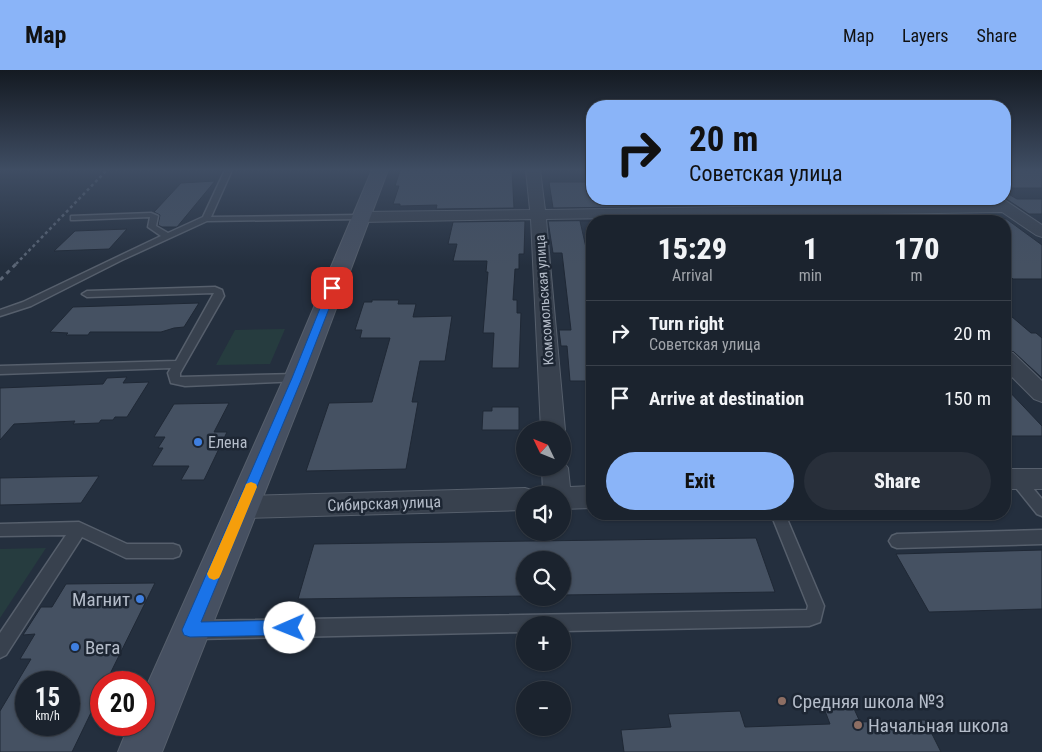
<!DOCTYPE html>
<meta charset="utf-8">
<style>
:root{--surface:#1b232e;--page:#282f3a;--text:#f1f3f6;--muted:#a0a4aa;--line:#39404a;--accent:#8ab4f8}
body{margin:0;font-family:"Roboto Condensed",sans-serif;background:var(--page);color:var(--text);height:100vh;display:flex;flex-direction:column;font-size:19px;white-space:nowrap}
*{box-sizing:border-box;margin:0}
p{font-size:16px;color:var(--muted)}
.icon{flex:none;width:28px;height:28px;fill:none;stroke:currentColor;stroke-width:2;stroke-linecap:round;stroke-linejoin:round}
.map{position:relative;flex:1;overflow:hidden}
.panel{position:absolute;left:586px;top:145px;width:425px;height:305px;display:flex;flex-direction:column;background:var(--surface);border-radius:20px;box-shadow:0 1px 4px #0004,0 0 0 1px var(--line)}
.panel>*{flex:none}
.banner{position:absolute;left:586px;top:30px;width:425px;height:105px;border-radius:20px;box-shadow:0 1px 4px #0004,0 0 0 1px var(--line);background:#8ab4f8;color:#111;overflow:hidden}
.needle{width:32px;rotate:313deg}
.tools{position:absolute;left:516px;top:351px;display:grid;gap:10px}
.tools a{display:grid;place-items:center;width:55px;height:55px;border-radius:50%;background:var(--surface);box-shadow:0 1px 4px #0004,0 0 0 1px var(--line);font-size:25px}
.speed{position:absolute;left:15px;top:601px;display:flex;gap:10px;font-size:25px;font-weight:700;text-align:center}
.speed>*{display:grid;place-content:center;width:65px;height:65px;border-radius:50%;background:var(--surface);box-shadow:0 1px 4px #0004,0 0 0 1px var(--line);line-height:1}
.speed small{font-size:12px;font-weight:400}
.speed .limit{border:8px solid #d22;background:#fff;color:#111}
.pin{position:absolute;display:grid;place-items:center;width:42px;height:42px;color:#fff;margin:-21px;border-radius:10px;box-shadow:0 2px 8px #0006}
.me{position:absolute;width:55px;margin:-28px;rotate:269deg;stroke-linejoin:round;filter:drop-shadow(0 0 4px #0008)}
.turn{display:flex;align-items:center;gap:18px;height:105px;padding:0 20px;font-size:22px}
.turn .icon{width:65px;height:65px;stroke-width:2.5}
.turn b{display:block;font-size:35px;line-height:42px}
.eta{display:flex;justify-content:space-evenly;align-items:center;height:85px;text-align:center}
.eta b{font-size:30px;font-weight:800;line-height:35px}
.action{display:flex;gap:10px;margin-top:auto;padding:10px 20px}
.action a{flex:1;height:58px;border-radius:30px;background:var(--accent);color:#111;font-size:20px;font-weight:800;line-height:58px;text-align:center}
.action a+a{background:var(--page);color:var(--text)}
ul{padding:0;list-style:none}
li{display:flex;align-items:center;gap:15px;height:65px;padding:0 20px;border-top:1px solid var(--line)}
li div{flex:1}
li b{display:block;font-size:19px}
li em{font-style:normal}
header{display:flex;align-items:center;gap:30px;box-sizing:border-box;height:70px;padding:0 25px;background:var(--accent);color:#111}
header strong{font-size:24px}
nav{display:flex;gap:28px;margin-inline-start:auto;font-size:18px}
.map>svg:first-child{display:block}
.green{fill:#263c3f}
.building{fill:#455162;stroke:#1f2835;fill-rule:evenodd}
.lines{fill:none;stroke-linecap:round;stroke-linejoin:round}
.lane-casing{stroke:#565f6c;stroke-width:3}
.street-casing{stroke:#565f6c;stroke-width:2}
.secondary-casing{stroke:#565f6c;stroke-width:2}
.lane{fill:#38414e;fill-rule:evenodd}
.street{fill:#38414e;fill-rule:evenodd}
.secondary{fill:#465061;fill-rule:evenodd}
.rail-far1{stroke:#5a6575;stroke-width:2.5;stroke-dasharray:3 3;stroke-linecap:butt}
.rail{stroke:#5a6575;stroke-width:3;stroke-dasharray:4.5 4.5;stroke-linecap:butt}
.route{fill:#1a73e8;stroke:#114b97}
.slow{fill:#f59e0b}
.shop-dot{fill:#3f7fe0;stroke:#1d2633;stroke-width:2}
.education-dot{fill:#8d6e63;stroke:#1d2633;stroke-width:2}
.labels{text-anchor:middle;stroke-width:5;stroke-linejoin:round;paint-order:stroke}
.far-street-label{font-size:14px;fill:#b4bcc9;stroke:#1d2633}
.poi-label{font-size:16px;fill:#b4bcc9;stroke:#1d2633;text-anchor:start}
.street-label{font-size:16px;fill:#b4bcc9;stroke:#1d2633}
.near-poi-label{font-size:19px;fill:#b4bcc9;stroke:#1d2633;text-anchor:start}
</style>
<header>
<strong>Map</strong>
<nav><a>Map</a><a>Layers</a><a>Share</a></nav>
</header>
<div class="map">
<svg width="1042" height="682" viewBox="0 0 1042 682">
<rect width="100%" height="100%" fill="#242f3e"/>
<g class="green">
<path d="M285,259L270,294L216,295L235,260Z"/>
<path d="M46,478L0,548V479Z"/>
</g>
<g class="building">
<path d="M400,100H512L514,138L436,139L437,135L400,136V134H393L399,116H395Z"/>
<rect x="1005" y="100" width="37" height="18"/>
<path d="M215,111L177,157H162L158,155L160,145L154,142L181,113Z"/>
<path d="M549,112H591L592,129L629,130L631,137L553,138Z"/>
<path d="M1005,122L1017,129H1042V144H1029L1005,128Z"/>
<path d="M717,129H825L831,130L835,134L721,135Z"/>
<path d="M847,146L852,151H731L729,148Z"/>
<path d="M1005,148L1042,175V209H1013L1005,203Z"/>
<path d="M636,150V151H580L587,182H592V311H570L567,276H561L559,260H571L562,183H553L548,151Z"/>
<path d="M525,151L524,184H519V199H515L513,230H517V243H521L519,298H492L494,263H483L488,202H486L487,191H453L457,174H448L453,152Z"/>
<path d="M127,159L109,179L54,181L75,161Z"/>
<path d="M372,230H399L398,234H416L413,247L452,246L445,291H420L412,332H418L406,399L306,401L329,333L372,332L390,268H360L362,260H355L364,232H372Z"/>
<path d="M199,233L184,257L174,258L161,262H90L88,265H66L68,263L50,262L73,237Z"/>
<path d="M1005,241L1031,263H1036L1042,268V308L1014,282L1005,279Z"/>
<path d="M127,307L123,313L149,312L127,347H115L113,350H101L99,353L73,354L75,351L14,354L0,370V318L103,314L107,308Z"/>
<path d="M1005,317L1042,356V366H1005Z"/>
<path d="M229,333L214,362H227L204,410H181L189,396H152L163,378H158L165,367H154L174,334Z"/>
<path d="M492,337H519V360H482L483,341H492Z"/>
<path d="M99,406L81,433L0,435V408Z"/>
<path d="M756,468L775,522L562,525V490H525V526L298,529L314,474Z"/>
<path d="M1042,480V539L929,542L896,484Z"/>
<path d="M155,513L106,612H101V622L72,682H0V641L31,589H20L35,564L23,565L41,537H52L66,514ZM26,612H69V655H26Z"/>
<path d="M851,632L860,652L925,650L941,682H624L621,660L671,657L668,644L740,641L745,657L830,654L822,633Z"/>
</g>
<g class="lines">
<defs>
<g id="lane">
<path d="M225,100H232L211,147L360,145L364,147L360,149L207,151L122,190L31,236L0,246V240L23,232L161,166L148,157L150,147L74,150H71V146L151,143L158,146L156,156L168,163L203,147Z"/>
<path d="M919,129H928L939,138L932,140Z"/>
<path d="M215,217L222,220L224,226L180,303V307L297,304L303,308L301,311L185,316L171,313L168,303L171,298L0,304V296L176,291L214,223L87,227L82,224L87,221Z"/>
<path d="M1017,404L1022,405L1042,429V446L1037,444L1012,413L1010,409L1012,405Z"/>
<path d="M771,444H785L824,536L820,552L809,556L562,561V555H525V562L194,569L188,566L185,560L188,554L194,551L807,540L808,536Z"/>
<path d="M79,452L127,474H173L179,476L181,481L179,486L173,488H126L82,467L6,585L0,588V563L66,465L0,466V454Z"/>
<path d="M1042,460V474L897,478L892,476L889,471L892,466L897,464Z"/>
</g>
<g id="street">
<path d="M526,100H540L545,140L990,133L987,129H1003L1042,155V167L1036,165L1002,142L546,149L565,360L562,365V360H541L531,149L360,152L355,150L352,147L355,144L360,142L530,140Z"/>
<path d="M1005,281L1013,283L1042,311V332L1034,329L1005,300Z"/>
<path d="M562,390L568,398L570,417L592,416V438L562,439V425H543L542,398H562Z"/>
<rect x="1005" y="399" width="37" height="20"/>
<path d="M525,418L535,421L537,425H525V440L243,448L233,445L229,437L233,429L243,426Z"/>
</g>
<path id="secondary" d="M372,100H388L310,308L162,682H118L129,655H144V622L284,308Z"/>
</defs>
<use href="#lane" class="lane-casing"/>
<use href="#street" class="street-casing"/>
<use href="#secondary" class="secondary-casing"/>
<use href="#lane" class="lane"/>
<use href="#street" class="street"/>
<use href="#secondary" class="secondary"/>
<path class="rail-far1" d="M16,194L107,100"/>
<path class="rail" d="M0,210L17,193"/>
</g>
<linearGradient id="sky" x2="0" y2="1"><stop stop-color="#141a22"/><stop offset="0.51" stop-color="#3f4d63"/><stop offset="1" stop-color="#3f4d63" stop-opacity="0"/></linearGradient>
<rect width="1042" height="196" fill="url(#sky)"/>
<path class="route" d="M329,216H335L337,218L302,308L201,552L290,550L295,552L298,558L295,563L290,565L190,567L184,565L182,560L292,308Z"/>
<path class="slow" d="M251,412L256,414L257,417L221,504L219,508L214,510L209,508L207,504L245,417L246,414Z"/>
<g class="shop-dot">
<circle cx="198" cy="372" r="5"/>
<circle cx="140" cy="529" r="5"/>
<circle cx="75" cy="577" r="5"/>
</g>
<g class="education-dot">
<circle cx="782" cy="631" r="5"/>
<circle cx="858" cy="655" r="5"/>
</g>
<g class="labels">
<g class="far-street-label">
<text transform="translate(544 230) rotate(-94)" y="5">Комсомольская улица</text>
</g>
<g class="poi-label">
<text x="208" y="378">Елена</text>
</g>
<g class="street-label">
<text transform="translate(384 433) rotate(-2)" y="6">Сибирская улица</text>
</g>
<g class="near-poi-label">
<text x="130" y="536" text-anchor="end">Магнит</text>
<text x="85" y="584">Вега</text>
<text x="792" y="638">Средняя школа №3</text>
<text x="868" y="662">Начальная школа</text>
</g>
</g>
</svg>
<div class="tools">
<a><svg class="needle" viewBox="-14 -14 28 28"><path d="M0-13l5 13h-10z" fill="#e53935"/><path d="M0 13l5-13h-10z" fill="#a0a4aa"/></svg></a>
<a><svg class="icon" aria-label="sound" viewBox="0 0 24 24"><path d="M4 9h4l5-4v14l-5-4H4zM17 9q2 3 0 6"/></svg></a>
<a><svg class="icon" aria-label="search" viewBox="0 0 24 24"><circle cx="10" cy="10" r="6"/><path d="M15 15l6 6"/></svg></a>
<a>+</a>
<a>−</a>
</div>
<div class="speed"><div>15<small>km/h</small></div><div class="limit">20</div></div>
<div class="pin" style="left:332px;top:218px;background:#d93025"><svg class="icon" aria-label="arrive" viewBox="0 0 24 24"><path d="M6 21V4h12l-3 4 3 4H6"/></svg></div>
<svg class="me" style="left:290px;top:558px" viewBox="-20 -20 40 40"><circle r="19" fill="#fff"/><path d="M0-13L10 11 0 6-10 11z" fill="#1a73e8"/></svg>
<div class="banner">
<div class="turn"><svg class="icon" aria-label="right" viewBox="0 0 24 24"><path d="M7 20v-9h11M14 6l5 5-5 5"/></svg><div><b>20 m</b>Советская улица</div></div>
</div>
<section class="panel">
<div class="eta">
<div><b>15:29</b><p>Arrival</p></div>
<div><b>1</b><p>min</p></div>
<div><b>170</b><p>m</p></div>
</div>
<ul>
<li><svg class="icon" aria-label="right" viewBox="0 0 24 24"><path d="M7 20v-9h11M14 6l5 5-5 5"/></svg><div><b>Turn right</b><p>Советская улица</p></div><em>20 m</em></li>
<li><svg class="icon" aria-label="arrive" viewBox="0 0 24 24"><path d="M6 21V4h12l-3 4 3 4H6"/></svg><div><b>Arrive at destination</b></div><em>150 m</em></li>
</ul>
<div class="action"><a>Exit</a><a>Share</a></div>
</section>
</div>
